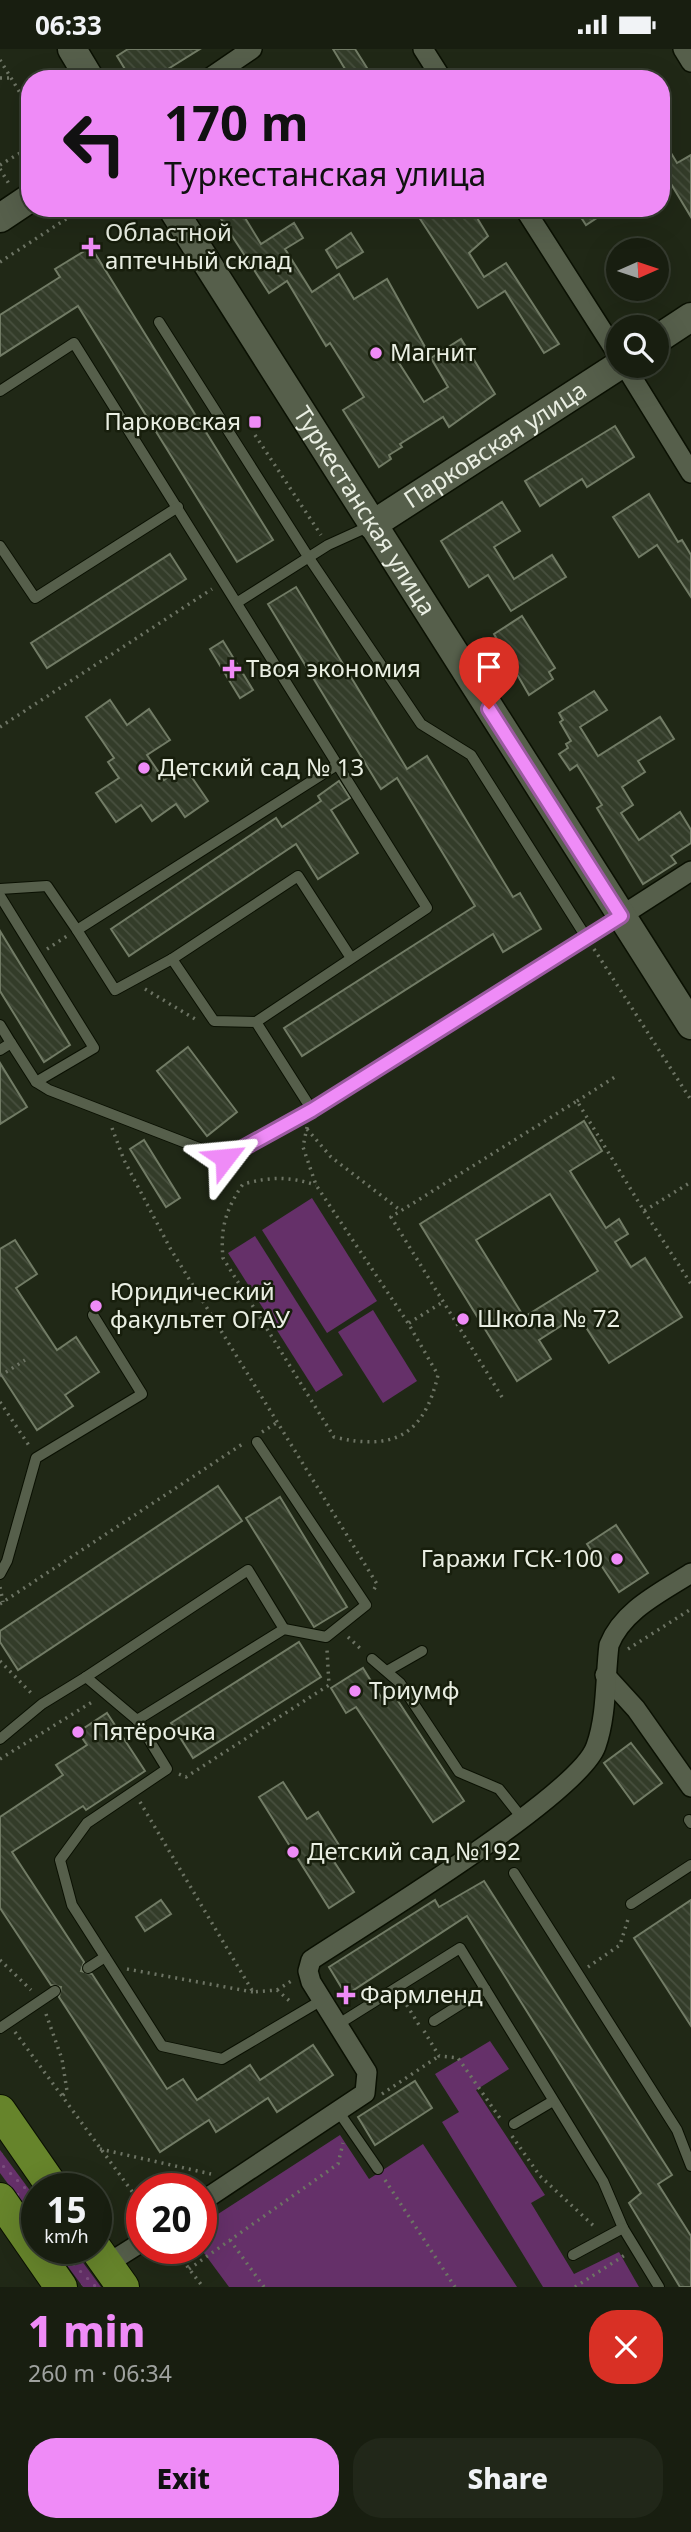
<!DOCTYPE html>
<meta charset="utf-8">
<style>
:root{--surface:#181e10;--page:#212719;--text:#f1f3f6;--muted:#9fa29f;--line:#363c30;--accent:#ef8bf7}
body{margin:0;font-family:"Noto Sans",sans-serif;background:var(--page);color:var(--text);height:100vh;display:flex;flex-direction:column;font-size:26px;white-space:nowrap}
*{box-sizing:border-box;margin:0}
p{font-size:23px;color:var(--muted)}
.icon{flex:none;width:38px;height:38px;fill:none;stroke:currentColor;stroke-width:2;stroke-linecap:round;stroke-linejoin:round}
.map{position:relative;height:2238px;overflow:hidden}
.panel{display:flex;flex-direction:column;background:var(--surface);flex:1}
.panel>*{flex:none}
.hud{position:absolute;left:21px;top:21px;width:649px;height:147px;border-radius:28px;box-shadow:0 7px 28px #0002,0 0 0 2px var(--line);background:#ef8bf7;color:#111;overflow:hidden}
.needle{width:46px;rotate:87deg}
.fabs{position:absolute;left:606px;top:189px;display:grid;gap:14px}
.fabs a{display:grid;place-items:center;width:63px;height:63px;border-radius:50%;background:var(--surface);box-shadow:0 7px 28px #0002,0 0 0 2px var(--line);font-size:35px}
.speed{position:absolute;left:21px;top:2124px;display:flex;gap:14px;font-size:35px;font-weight:700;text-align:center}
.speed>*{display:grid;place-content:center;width:91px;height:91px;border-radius:50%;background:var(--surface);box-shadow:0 7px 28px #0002,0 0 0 2px var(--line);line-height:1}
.speed small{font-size:18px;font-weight:400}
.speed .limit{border:10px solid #d22;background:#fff;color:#111}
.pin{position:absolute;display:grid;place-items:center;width:60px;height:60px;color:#fff;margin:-72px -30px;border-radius:50% 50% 50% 0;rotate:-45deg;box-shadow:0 0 7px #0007}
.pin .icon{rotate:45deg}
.me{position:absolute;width:77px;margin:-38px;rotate:61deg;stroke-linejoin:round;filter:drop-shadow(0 0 5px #0008)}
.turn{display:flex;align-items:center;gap:24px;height:147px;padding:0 28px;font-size:32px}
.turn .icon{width:91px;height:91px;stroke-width:2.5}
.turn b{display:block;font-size:49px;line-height:60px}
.round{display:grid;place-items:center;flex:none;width:74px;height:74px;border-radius:28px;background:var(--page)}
.head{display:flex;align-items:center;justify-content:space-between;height:119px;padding:0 28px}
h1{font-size:42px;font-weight:800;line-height:52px;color:var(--accent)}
.action{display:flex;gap:14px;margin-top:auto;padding:14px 28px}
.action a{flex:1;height:80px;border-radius:28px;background:var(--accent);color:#111;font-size:28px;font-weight:800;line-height:80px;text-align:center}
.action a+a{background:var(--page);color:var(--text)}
.status{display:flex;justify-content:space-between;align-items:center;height:49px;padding:0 35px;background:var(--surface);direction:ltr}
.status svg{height:19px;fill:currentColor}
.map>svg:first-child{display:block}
.grass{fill:url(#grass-dots)}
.green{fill:#653069}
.building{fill:url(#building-back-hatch);stroke:#717b65;stroke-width:2;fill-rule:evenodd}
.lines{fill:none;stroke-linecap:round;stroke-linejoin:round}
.lane-casing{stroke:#0a1002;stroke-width:12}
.street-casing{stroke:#0a1002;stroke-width:22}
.secondary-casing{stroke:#0a1002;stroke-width:31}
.primary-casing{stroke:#0a1002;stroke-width:34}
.path{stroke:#6d7464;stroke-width:3.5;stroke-dasharray:2 5;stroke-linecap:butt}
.lane{stroke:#565f4b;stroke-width:10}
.street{stroke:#565f4b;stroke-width:19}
.secondary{stroke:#565f4b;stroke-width:28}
.primary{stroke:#66842b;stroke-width:32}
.route-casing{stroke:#9b5aa1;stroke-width:18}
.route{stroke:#ef8bf7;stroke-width:12}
.poi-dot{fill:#ef8bf7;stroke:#171e0c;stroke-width:2.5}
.labels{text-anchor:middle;stroke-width:5;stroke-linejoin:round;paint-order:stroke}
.poi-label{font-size:24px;fill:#e9eee2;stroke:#171e0c;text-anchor:start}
.street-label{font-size:24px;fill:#e9eee2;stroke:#171e0c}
</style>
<div class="status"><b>06:33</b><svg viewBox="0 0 49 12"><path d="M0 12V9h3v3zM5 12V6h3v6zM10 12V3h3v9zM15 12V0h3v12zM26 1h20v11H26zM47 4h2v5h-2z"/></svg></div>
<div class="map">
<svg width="691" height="2238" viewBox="0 0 691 2238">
<defs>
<pattern id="grass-dots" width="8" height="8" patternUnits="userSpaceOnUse" patternTransform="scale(1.75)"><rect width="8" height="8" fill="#653069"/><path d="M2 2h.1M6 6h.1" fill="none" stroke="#7b4e7e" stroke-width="1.8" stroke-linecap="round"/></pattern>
<pattern id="building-back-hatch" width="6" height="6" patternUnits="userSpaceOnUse" patternTransform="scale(1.75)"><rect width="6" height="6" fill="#333c29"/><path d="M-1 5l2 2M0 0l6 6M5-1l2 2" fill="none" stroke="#474f3e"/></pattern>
</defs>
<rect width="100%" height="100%" fill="#202816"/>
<g class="grass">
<path d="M0,2101L37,2151V2174L0,2124Z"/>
<path d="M55,2200H73L101,2238H83Z"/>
</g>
<g class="green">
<path d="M312,1149L377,1252L327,1284L262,1181Z"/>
<path d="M255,1187L343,1326L316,1343L228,1204Z"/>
<path d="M373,1261L417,1332L383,1354L338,1283Z"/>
<path d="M490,1992L509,2020L476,2041L545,2146L531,2154L574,2225L619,2203L639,2238H543L442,2073L459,2063L435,2025Z"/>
<path d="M340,2086L369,2130L423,2095L517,2238H229L201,2200V2176Z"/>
</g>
<g class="building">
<path d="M128,0H200L160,25L163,30H131L117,7Z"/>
<path d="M333,0H355L374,30H351Z"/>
<path d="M662,89L677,114L691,106V168L662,120Z"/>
<path d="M214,159H239L261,195L294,174L303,189L285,200L312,243L339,225L354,250L387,230L425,298L399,314L424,353L448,338L431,309L461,290L495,345L449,378L443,368L400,395L402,398L389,406L391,410L379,418L343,361L364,348L330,294L326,297L287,232L269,244Z"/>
<path d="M413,159H471L488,187L469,204L484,228L506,214L559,295L544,304L505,242L478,259Z"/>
<path d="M575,159H612L586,176Z"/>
<path d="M351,184L363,203L337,219L326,201Z"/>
<path d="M91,198L273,491L237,513L78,257L0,307V266L60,228L55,220Z"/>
<path d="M615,377L634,408L587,438L582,430L540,457L525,432Z"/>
<path d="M649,445L678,493L682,491L691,506V548L657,496L639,508L613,468Z"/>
<path d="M502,453L520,482L494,498L514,530L552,506L566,528L511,562L488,526L469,538L441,492Z"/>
<path d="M170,505L186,530L47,619L31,594Z"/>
<path d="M296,538L407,720L427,707L513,848L520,844L541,880L503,903L493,885L302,1007L284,979L475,857L397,729L381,740L268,555Z"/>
<path d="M522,567L555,619L549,623L553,630L529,646L494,585Z"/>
<path d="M223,592L253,641L240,649L210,600Z"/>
<path d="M594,642L607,661L580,678L598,707L660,668L674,690L638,712L645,723L622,738L633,756L621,764L639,791L680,763L691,781V794L671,807L676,814L643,835L597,759L602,756L577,716L570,721L559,705L568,699L566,695L571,692L560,673L563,671L559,664Z"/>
<path d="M110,651L127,676L149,660L170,691L147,706L164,731L184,717L208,752L185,768L176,755L152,772L141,756L116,773L96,744L119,729L108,713L114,709L86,668Z"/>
<path d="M339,732L350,749L331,761L358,804L318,830L296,795L129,907L111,880L276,769L282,778L321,752L318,747Z"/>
<path d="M0,882L70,996L44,1013L0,942Z"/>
<path d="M188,998L237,1063L207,1087L157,1022Z"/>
<path d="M0,1014L27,1058L0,1075Z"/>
<path d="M584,1072L602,1102L570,1122L606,1179L619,1170L628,1185L615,1193L631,1218L645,1209L682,1268L609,1314L578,1266L539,1291L551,1310L517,1332L420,1175ZM550,1145L598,1222L524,1268L476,1191Z"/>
<path d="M144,1091L180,1149L166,1158L130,1100Z"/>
<path d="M15,1191L37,1225L16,1239L57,1301L76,1288L99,1323L65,1346L73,1357L37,1381L0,1324V1200Z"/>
<path d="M218,1437L242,1472L18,1621L0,1593V1582Z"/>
<path d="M280,1448L347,1558L314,1578L246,1469Z"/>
<path d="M616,1476L648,1524L619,1543L587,1495Z"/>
<path d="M299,1593L321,1628L193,1709L171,1674Z"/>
<path d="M363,1619L384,1653L394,1646L464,1752L433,1773L356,1658L346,1664L331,1639Z"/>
<path d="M107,1664L145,1722L86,1761L83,1757L12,1803L84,1913L81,1922L92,1925L167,2040L183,2030L197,2051L250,2016L260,2031L313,1996L333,2026L277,2063L268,2049L216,2083L209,2071L160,2103L59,1948L61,1938L51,1936L0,1859V1768L63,1726L56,1716L87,1696L78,1683Z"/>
<path d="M631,1694L662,1734L634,1755L604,1714Z"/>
<path d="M283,1733L307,1770L318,1763L344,1804L333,1811L354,1843L329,1859L259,1748Z"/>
<path d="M484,1832L672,2126L658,2135L691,2187V2238H680L629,2154L641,2144L467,1867L346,1946L329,1918L435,1851L439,1858Z"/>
<path d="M161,1851L171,1865L145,1882L136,1868Z"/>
<path d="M691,1851V1977L634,1889Z"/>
<path d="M415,2032L432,2059L375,2096L358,2068Z"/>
</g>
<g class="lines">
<defs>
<g id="lane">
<path d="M159,273L309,509L421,675L471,706L586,888"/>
<path d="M0,342L74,294L427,859L256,973"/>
<path d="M0,497L35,549L178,458"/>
<path d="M238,553L328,496L370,477"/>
<path d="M0,840L47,837L77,881"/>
<path d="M0,847L94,999L36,1033"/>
<path d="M172,910L115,941L77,881L337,716"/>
<path d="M0,976L11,994"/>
<path d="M0,1001L11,994L36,1033L49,1041L225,1109L312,1061L621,867"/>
<path d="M312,1061L256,973L214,972L172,910L298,827L351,909"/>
<path d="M0,1525L7,1512L36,1409L142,1345L93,1266"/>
<path d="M372,1610L400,1634L459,1723L499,1740L522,1769"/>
<path d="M387,1622L422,1602"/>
<path d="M86,1628L248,1521L284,1580"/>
<path d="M137,1671L167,1720L87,1774L60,1811L72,1856L162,1997L222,2010L322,1951"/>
<path d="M0,1690L42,1655L86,1628L137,1671L284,1580L326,1588L366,1556L257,1393"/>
<path d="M689,1771L691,1774"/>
<path d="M514,1824L677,2081L691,2117"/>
<path d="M631,1855L691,1816"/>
<path d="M88,1919L105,1908"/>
<path d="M434,1972L485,1940"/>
<path d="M337,1976L460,1899L603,2132L623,2179L659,2238"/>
<path d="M0,1979L55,1942"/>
<path d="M338,2062L378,2120"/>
<path d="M514,2075L553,2052"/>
<path d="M573,2206L623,2179"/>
</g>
<g id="street">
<path d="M423,0L442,30"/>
<path d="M683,0L691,13"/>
<path d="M208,30L252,0"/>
<path d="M524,159L618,306"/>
<path d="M625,317L691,424"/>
<path d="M621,867L691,822"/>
<path d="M605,1626L636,1660L691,1738"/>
<path d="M201,2153L365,2044L367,2023L311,1933L308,1922L311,1911C364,1876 580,1745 596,1697C607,1666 605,1629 609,1596C623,1561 660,1544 691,1524"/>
<path d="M107,2215L142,2193"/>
</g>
<g id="secondary">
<path d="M72,0L90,30"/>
<path id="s1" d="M172,159L691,976"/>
<path d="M0,169L30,149"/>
<path d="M656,291L691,268"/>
<path id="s2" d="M372,476L618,317"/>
</g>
<g id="primary">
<path d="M0,2062L54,2140"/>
<path d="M0,2150L61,2238"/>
<path d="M96,2200L123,2238"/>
</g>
</defs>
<use href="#lane" class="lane-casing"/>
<use href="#street" class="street-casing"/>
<use href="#secondary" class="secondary-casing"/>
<use href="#primary" class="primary-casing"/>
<g class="path">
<path d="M0,11L30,60"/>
<path d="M0,29H11"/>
<path d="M0,116L30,98"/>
<path d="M0,120L9,135"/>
<path d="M0,213L83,159"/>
<path d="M255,386L321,486"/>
<path d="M0,678L212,540"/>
<path d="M47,900L67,887"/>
<path d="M594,900L691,1051"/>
<path d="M145,940L195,970"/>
<path d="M577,1052L618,1026"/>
<path d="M307,1078L303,1098L316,1136L408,1274L438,1326C424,1387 393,1402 334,1388L223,1209C220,1179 226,1160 243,1135C270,1128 288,1127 316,1136"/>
<path d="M112,1079L124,1111L170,1199L377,1535L372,1544"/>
<path d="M307,1080L331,1108L400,1161"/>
<path d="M644,1162L691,1235"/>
<path d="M409,1274L443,1253"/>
<path d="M0,1327L25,1311"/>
<path d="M502,1348L391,1168L577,1052L644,1162L691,1133"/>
<path d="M0,1353L30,1398"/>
<path d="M262,1383L278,1373"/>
<path d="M0,1538L3,1553"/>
<path d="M0,1555L244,1394"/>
<path d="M348,1588L363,1602"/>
<path d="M628,1600L691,1560"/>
<path d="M0,1612L34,1647"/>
<path d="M0,1710L92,1653"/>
<path d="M179,1725L186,1728L329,1636L327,1601"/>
<path d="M140,1753L253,1943L277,1941L292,1954"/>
<path d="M0,1911L31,1941"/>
<path d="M588,1918L620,1896L629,1867"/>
<path d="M127,1920L253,1943"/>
<path d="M277,1941L293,1931"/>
<path d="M403,1950L419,1976"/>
<path d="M46,1965L62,2010L67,2042L61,2048"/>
<path d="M424,1982L439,2007L458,2009L502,2072"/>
<path d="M15,1983L142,2156"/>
<path d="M382,2045L439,2007"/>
<path d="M512,2087L540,2127L596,2179"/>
<path d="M100,2100L211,2125"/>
<path d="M385,2131L455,2238"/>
<path d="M230,2191L264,2238"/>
<path d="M174,2200L203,2238"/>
<path d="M189,2220L338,2115L343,2094"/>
<path d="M575,2238L625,2206"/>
</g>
<use href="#lane" class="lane"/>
<use href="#street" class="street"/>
<use href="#secondary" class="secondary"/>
<use href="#primary" class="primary"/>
</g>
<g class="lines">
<defs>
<path id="route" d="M225,1109L312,1061L621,867L489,660"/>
</defs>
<use href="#route" class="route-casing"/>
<use href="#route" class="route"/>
</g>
<g class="poi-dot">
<path d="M87.5 187.5h7v7h7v7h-7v7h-7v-7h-7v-7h7z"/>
<circle cx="376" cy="304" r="7"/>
<rect x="248" y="366" width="14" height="14" rx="3.5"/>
<path d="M228.5 609.5h7v7h7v7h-7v7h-7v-7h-7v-7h7z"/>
<circle cx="144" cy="719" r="7"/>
<circle cx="96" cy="1257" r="7"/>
<circle cx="463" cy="1270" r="7"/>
<circle cx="617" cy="1510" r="7"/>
<circle cx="355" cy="1642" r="7"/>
<circle cx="78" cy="1683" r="7"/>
<circle cx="293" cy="1803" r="7"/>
<path d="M342.5 1935.5h7v7h7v7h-7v7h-7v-7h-7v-7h7z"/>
</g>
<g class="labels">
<g class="poi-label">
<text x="105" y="192">Областной<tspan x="105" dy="28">аптечный склад</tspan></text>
<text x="390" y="312">Магнит</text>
<text x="241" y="381" text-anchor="end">Парковская</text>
<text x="246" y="628">Твоя экономия</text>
<text x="158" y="727">Детский сад № 13</text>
<text x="110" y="1251">Юридический<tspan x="110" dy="28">факультет ОГАУ</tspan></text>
<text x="477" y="1278">Школа № 72</text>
<text x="603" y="1518" text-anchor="end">Гаражи ГСК-100</text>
<text x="369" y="1650">Триумф</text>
<text x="92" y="1691">Пятёрочка</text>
<text x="307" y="1811">Детский сад №192</text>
<text x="360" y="1954">Фармленд</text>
</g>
<g class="street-label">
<text dy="8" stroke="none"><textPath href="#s2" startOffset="147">Парковская улица</textPath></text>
<text dy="8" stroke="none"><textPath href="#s1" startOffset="359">Туркестанская улица</textPath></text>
</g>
</g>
</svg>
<div class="fabs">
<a><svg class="needle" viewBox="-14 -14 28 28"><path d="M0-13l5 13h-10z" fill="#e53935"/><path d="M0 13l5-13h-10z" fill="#9fa29f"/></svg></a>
<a><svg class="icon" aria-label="search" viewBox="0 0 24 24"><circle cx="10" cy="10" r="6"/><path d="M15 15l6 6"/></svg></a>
</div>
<div class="speed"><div>15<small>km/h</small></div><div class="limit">20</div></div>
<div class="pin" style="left:489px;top:660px;background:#d93025"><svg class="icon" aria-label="arrive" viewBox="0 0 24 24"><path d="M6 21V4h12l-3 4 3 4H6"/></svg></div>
<svg class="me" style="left:225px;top:1109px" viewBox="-20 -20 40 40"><path d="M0-17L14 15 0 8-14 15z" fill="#ef8bf7" stroke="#fff" stroke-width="4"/></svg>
<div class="hud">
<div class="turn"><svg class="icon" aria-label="left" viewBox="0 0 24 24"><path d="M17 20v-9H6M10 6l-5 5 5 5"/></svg><div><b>170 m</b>Туркестанская улица</div></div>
</div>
</div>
<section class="panel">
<div class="head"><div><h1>1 min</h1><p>260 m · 06:34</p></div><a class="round" style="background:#d93025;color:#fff"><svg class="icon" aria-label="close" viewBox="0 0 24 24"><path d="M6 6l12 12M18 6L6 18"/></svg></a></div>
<div class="action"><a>Exit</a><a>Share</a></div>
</section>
